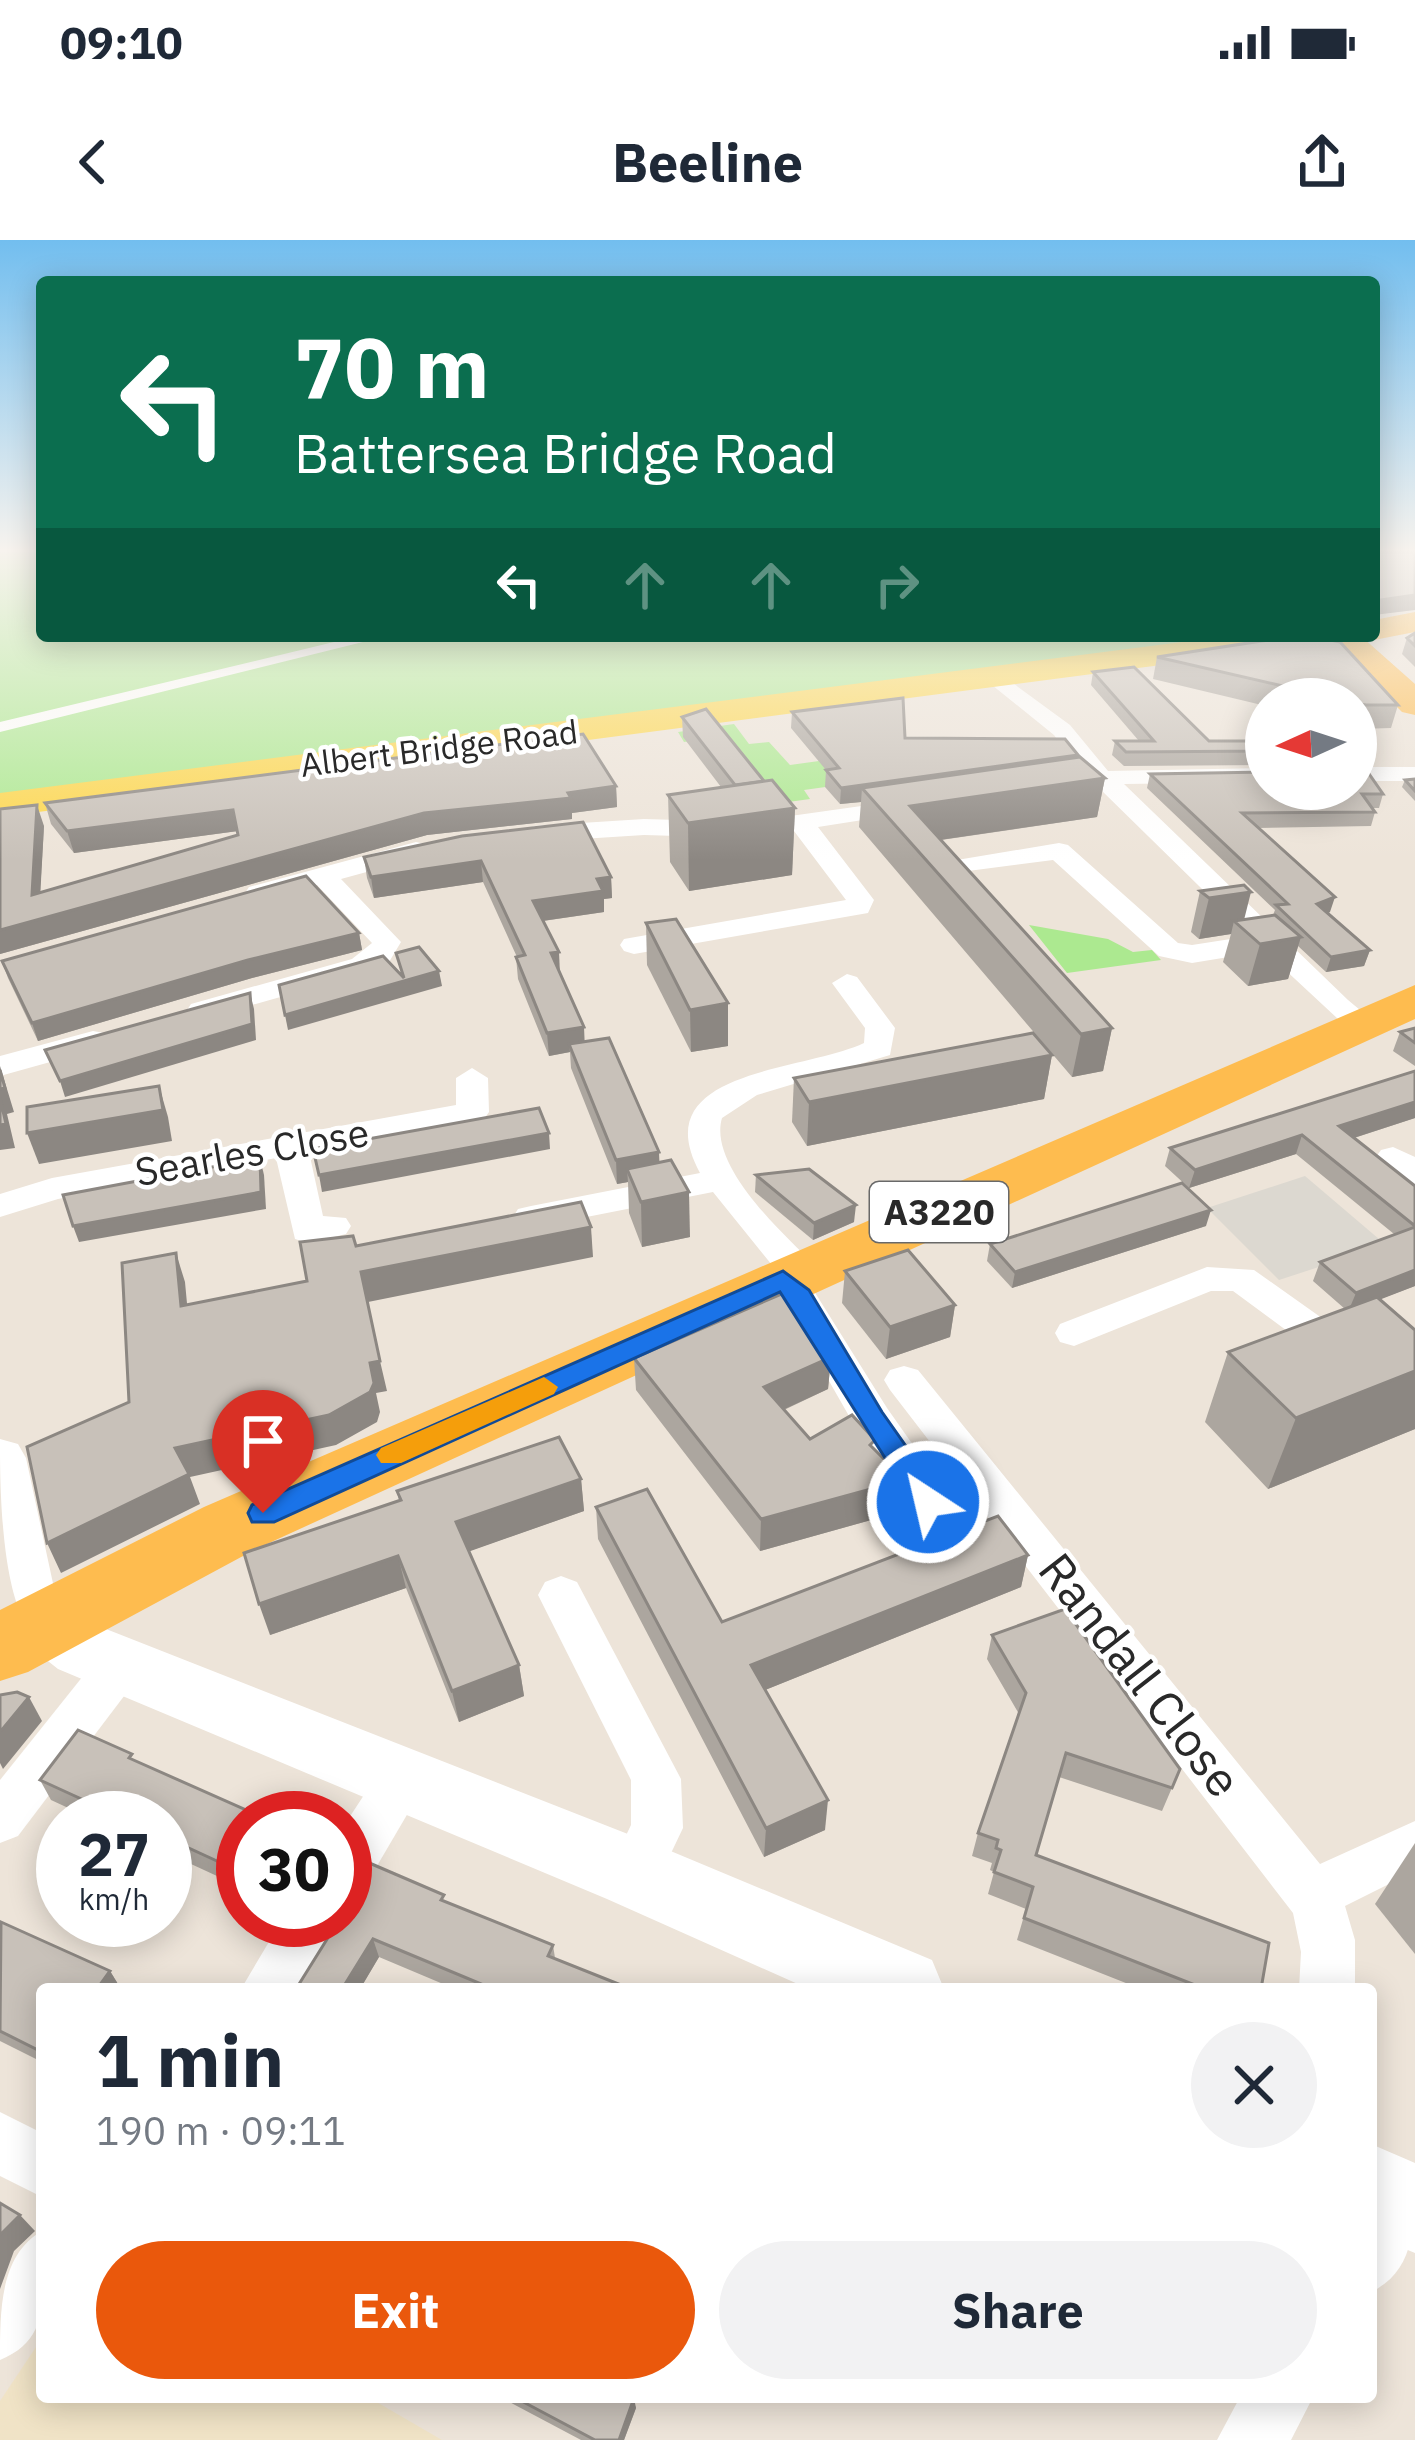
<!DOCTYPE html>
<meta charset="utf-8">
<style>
:root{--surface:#fff;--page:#f2f2f3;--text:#1f2937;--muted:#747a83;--accent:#ea580c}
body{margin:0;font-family:"IBM Plex Sans",sans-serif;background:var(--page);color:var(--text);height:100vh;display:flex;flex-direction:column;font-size:45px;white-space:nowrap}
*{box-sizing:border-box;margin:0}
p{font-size:39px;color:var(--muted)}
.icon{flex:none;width:66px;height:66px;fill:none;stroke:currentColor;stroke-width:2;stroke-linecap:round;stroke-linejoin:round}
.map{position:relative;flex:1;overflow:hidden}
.details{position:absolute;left:36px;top:1743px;width:1341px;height:420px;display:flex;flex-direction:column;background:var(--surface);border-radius:12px;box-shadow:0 6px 30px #0003}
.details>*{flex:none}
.banner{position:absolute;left:36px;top:36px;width:1344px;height:366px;border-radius:12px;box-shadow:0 6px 30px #0003;background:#0b6e4f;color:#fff;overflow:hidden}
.needle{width:78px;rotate:267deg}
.fabs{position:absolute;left:1245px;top:438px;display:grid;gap:24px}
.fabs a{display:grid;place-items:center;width:132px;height:132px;border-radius:50%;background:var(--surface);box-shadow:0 6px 30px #0003;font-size:60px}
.speed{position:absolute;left:36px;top:1551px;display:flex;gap:24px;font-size:60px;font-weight:700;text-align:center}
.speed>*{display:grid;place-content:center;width:156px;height:156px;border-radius:50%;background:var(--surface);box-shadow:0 6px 30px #0003;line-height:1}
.speed small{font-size:30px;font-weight:400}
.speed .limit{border:18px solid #d22;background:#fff;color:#111}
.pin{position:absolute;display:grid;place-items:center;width:102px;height:102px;color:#fff;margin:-123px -51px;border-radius:50% 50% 50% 0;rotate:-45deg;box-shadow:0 0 12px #0007}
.pin .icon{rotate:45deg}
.me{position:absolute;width:132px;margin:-66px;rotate:325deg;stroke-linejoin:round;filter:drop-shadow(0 0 9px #0008)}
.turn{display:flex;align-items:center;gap:42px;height:252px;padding:0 60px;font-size:54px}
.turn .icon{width:156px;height:156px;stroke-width:2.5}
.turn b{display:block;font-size:84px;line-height:102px}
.lanes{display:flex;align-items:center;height:114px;padding:0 60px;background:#0003;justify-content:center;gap:60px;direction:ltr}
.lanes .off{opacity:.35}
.round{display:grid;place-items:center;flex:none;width:126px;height:126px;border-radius:63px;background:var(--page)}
.overview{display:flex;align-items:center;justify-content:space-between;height:204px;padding:0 60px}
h1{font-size:72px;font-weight:700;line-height:90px}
.cta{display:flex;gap:24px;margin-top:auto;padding:24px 60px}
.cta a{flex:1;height:138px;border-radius:72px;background:var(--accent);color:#fff;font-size:48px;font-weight:700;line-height:138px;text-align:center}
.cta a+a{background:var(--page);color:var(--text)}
.status{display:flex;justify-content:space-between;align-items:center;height:84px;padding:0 60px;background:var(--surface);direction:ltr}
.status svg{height:33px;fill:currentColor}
header{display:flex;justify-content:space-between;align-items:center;height:156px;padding:0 60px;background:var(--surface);font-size:54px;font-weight:700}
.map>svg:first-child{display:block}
.education{fill:#f0e3c6}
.green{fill:#ace990}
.plaza{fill:#dcd8d0}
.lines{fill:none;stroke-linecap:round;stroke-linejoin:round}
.pedestrian{fill:#fff;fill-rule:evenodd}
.minor{fill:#fff;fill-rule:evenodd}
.tertiary{fill:#fff;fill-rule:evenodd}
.secondary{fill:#fff;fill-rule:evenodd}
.primary{fill:#fdd74d;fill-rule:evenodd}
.trunk{fill:#febc4f;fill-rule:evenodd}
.wall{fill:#aca69f}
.shaded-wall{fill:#8c8782}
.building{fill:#c8c1b9;stroke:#8c8782;stroke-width:3}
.route{fill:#1a73e8;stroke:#114b97;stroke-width:3}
.slow{fill:#f59e0b}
.labels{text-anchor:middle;stroke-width:9;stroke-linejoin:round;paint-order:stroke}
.far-street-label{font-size:33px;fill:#292929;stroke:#fff}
.shield{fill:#fff;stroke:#696969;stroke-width:3}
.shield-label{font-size:36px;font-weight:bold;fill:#292929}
.street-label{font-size:39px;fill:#292929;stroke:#fff}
.near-street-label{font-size:48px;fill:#292929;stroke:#fff}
</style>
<div class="status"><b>09:10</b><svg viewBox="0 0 49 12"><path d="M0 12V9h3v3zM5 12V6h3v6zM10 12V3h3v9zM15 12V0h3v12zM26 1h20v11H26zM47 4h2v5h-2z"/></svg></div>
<header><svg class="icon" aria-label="back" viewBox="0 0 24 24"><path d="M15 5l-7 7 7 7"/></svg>Beeline<svg class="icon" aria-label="share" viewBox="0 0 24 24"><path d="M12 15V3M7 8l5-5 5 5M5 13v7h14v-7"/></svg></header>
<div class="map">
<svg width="1415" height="2200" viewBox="0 0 1415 2200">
<rect width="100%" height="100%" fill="#ede4d9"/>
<path class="education" d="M42,2098V2157H368L442,2200H0V2161Z"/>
<g class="green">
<path d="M0,312H42V396H1233L0,556Z"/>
<path d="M734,484L749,504L769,502L790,525L819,521L918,534L804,550L810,559L781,563L710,511L737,507L729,496L684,502L678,492Z"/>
<path d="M1029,685L1108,699L1133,712L1152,710L1161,720L1067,733Z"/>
</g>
<path class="plaza" d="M1305,936L1386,1005L1279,1040L1207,968Z"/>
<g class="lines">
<path class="pedestrian" d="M359,396H387L0,492V482Z"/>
<g class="minor">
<path d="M995,430L1070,485L1108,531L1266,528V542L1124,544L1348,760L1378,785L1374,792H1352L1265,711L1192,723L1159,716L1053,620L945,634L941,628L945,622L1059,603L1068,605L1178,703L1192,705L1250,696L1098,547L1044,550V540L1082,534L1054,495L987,441V431Z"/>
<rect x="1356" y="527" width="59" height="14"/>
<path d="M911,559L920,561L923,566L920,571L818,587L874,660L868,673L634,714L624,711L620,705L624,699L846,660L794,591L748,598L644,595L534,602L521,594L534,586L644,579L748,582Z"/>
<path d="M416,602L425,604L429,610L425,616L341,639L401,702L389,722L372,731L213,776H191L187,770L191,764L352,719L372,703L317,645L259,661L249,659L245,653L249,647Z"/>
<path d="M847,734L857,737L895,788L890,815L757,855L722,878C708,925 782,993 814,1024L820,1033L809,1043L887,1168L944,1249L951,1261L944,1273L929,1278L914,1273L857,1190L785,1064L764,1040L776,1030L713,952L531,988L518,985L513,977L518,969L531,966L700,933C643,829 803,832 864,803L865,788L832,743Z"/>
<path d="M93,791L104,793L109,800L104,807L0,836V816Z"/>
<path d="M472,828L488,838L489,872L484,879L309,912L323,976L346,978L351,986L346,994L308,1003L295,999L276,918L58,959L0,977V954L52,938L456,865V838Z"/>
<path d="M1393,907L1415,917V945L1403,942L1376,917L1381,910Z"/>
<path d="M1207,1027L1254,1030L1326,1081L1388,1104L1415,1094V1123L1388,1133L1374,1129L1298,1099L1233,1051H1211L1074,1106L1060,1102L1055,1093L1060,1084Z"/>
<path d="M904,1126L918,1130L1320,1624L1415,1581V1631L1345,1666L1355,1700V1749H1299L1301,1712L1293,1673L890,1150L884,1140L890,1130Z"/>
<path d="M561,1336L577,1342L681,1539L683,1588L653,1651L634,1658L615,1651L608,1633L631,1585V1540L538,1355L545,1342Z"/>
<path d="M120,1405L137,1411L144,1425L137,1439L18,1596L0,1603V1540L103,1411Z"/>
<path d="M403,1516L421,1523L428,1539L364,1648L345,1655V1584L385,1523Z"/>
<path d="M282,1680H340L301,1749H241Z"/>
<path d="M0,1872L42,1893V1957L0,1936Z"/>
<path d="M1400,1931L1415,1937C1415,1985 1415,2031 1371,2052V1958L1378,1940Z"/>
<path d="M42,1991C42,2043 57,2097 0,2120C0,2069 0,2015 42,1991Z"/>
<path d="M1240,2157H1313L1291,2200H1217Z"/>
</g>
<path class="tertiary" d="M0,1199L18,1204L26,1218L54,1348L77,1382L68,1399C0,1430 0,1250 0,1199Z"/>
<g class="secondary">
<path d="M48,1354L72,1362L106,1389L661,1607L932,1720L944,1749H809L607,1659L58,1429L24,1402L14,1382L24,1362Z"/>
<path d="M1371,1904L1415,1923V2013L1371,1995Z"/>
</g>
<path class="primary" d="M1229,396H1324L1307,406L0,577V553Z"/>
<g class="trunk">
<path d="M1415,372V392L1374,400L1362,397L1415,444V475L1402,472L1326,396H1374V380Z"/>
<path d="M1415,745V779L256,1309L28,1432L0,1441V1370L204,1267Z"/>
</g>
</g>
<g class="wall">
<path d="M1415,393V427L1402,414L1407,398Z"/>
<path d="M1157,417L1398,465L1391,488L1359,489L1356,488V459H1266V466L1153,439Z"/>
<path d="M1093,432L1209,501H1266V525L1124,526L1112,515L1115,501H1139L1091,445Z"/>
<path d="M792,472L905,498L1077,518L1105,538L1097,577L941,600L1112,788L1103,831L1072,837L859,587L861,562L840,564L825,547L826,530L791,488Z"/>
<path d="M682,477L795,568L792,635L689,651L670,622L668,555L721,547L683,497Z"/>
<path d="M1357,530L1383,554L1379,568H1373L1375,572L1371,586L1258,588L1330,672L1327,673L1370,710L1364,726L1326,732L1298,706L1288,739L1248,746L1223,722L1231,694L1199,699L1191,692L1200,651L1244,679L1273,675L1275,670L1147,548L1150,534Z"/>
<path d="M1415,539V561L1402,547L1405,540Z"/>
<path d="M616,546L617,567L572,573V579L427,595L0,714V569L44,586L40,652L238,595V591L74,613L51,584L45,563Z"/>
<path d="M462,596L611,637L612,658L604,659V672L543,681L560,734L584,787V802L659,912V923L690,997L642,1007L629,973L628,942L617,944L571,828L570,812L549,816L518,739L516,717H517L483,642L374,658L367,638L364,617Z"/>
<path d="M646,683L728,806L691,812L647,725Z"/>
<path d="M359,693L362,710L252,738L38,801L8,738L2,721Z"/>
<path d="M1415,788V826L1393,811L1400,792Z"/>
<path d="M1052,815L1044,859L807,906L792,882L794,838Z"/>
<path d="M1415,831V878L1354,898L1415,946V1046L1380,1059L1415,1090V1189L1268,1249L1205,1182L1228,1112L1345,1069L1313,1041L1320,1022L1394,994L1296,914L1189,948L1165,926L1170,908Z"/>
<path d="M756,935L854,982L813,1000L755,952Z"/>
<path d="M1206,986L1012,1048L987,1021L990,1004Z"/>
<path d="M845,1031L955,1065L950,1097L886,1119L842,1063Z"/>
<path d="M831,1117L828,1149L784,1170L810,1199L874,1209L888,1238L889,1275L760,1311L636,1150L634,1118Z"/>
<path d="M581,1239L584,1271L469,1311L519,1425L524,1456L459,1482L406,1348L270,1395L399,1261L397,1251Z"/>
<path d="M596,1267L722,1382L1028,1315L1021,1347L765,1450L825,1590L764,1617L598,1299Z"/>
<path d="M992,1395L1180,1529L1162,1571L1059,1537L1036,1615L1261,1749H1141L1017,1700L1026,1669L988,1654L994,1632L990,1630L992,1623L972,1616L978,1593L1019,1474L987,1419Z"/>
<path d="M135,1521L243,1578V1648L165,1612V1578H90L51,1560L40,1540Z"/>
<path d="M1415,1603V1714L1375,1664Z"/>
<path d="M446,1662L553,1705L555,1718L631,1749H455L379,1717L360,1749H296L336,1685L334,1680H345Z"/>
<path d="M0,1683L110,1731L121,1749H42V1822L0,1801Z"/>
<path d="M500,2157H631L636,2168L624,2200H581Z"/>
</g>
<g class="shaded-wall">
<path d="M1415,355V370L1374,375V361Z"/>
<path d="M1078,515L1075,532L862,548L861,562L840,564L841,548Z"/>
<path d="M1105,538L1097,577L912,604L910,566Z"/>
<path d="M616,546L617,567L572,573V579L427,595L0,714V690L424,573Z"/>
<path d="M37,565L44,586L39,677L32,655Z"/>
<path d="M795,568L792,635L689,651L688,583Z"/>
<path d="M233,570L238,591L74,613L67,591Z"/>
<path d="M481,621L483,642L374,658L371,637Z"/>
<path d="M611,637L612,658L604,659V672L535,682L533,661L597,639Z"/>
<path d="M1251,652L1242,688L1234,681L1231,694L1199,699L1209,658Z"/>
<path d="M1335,657L1330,672L1312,679L1317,664Z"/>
<path d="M359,693L362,710L252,738L38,801L32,783L248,720Z"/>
<path d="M1301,697L1288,739L1248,746L1260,704Z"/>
<path d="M1370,710L1364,726L1326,732L1331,717Z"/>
<path d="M559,712L560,734L551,713Z"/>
<path d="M439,731L442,746L288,790L285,775Z"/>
<path d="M250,753L254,769L256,800L65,857L60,841Z"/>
<path d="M728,763V806L691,812L690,770Z"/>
<path d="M584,787L585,810L569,804L570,812L549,816L547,793Z"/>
<path d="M1112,788L1103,831L1072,837L1081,794Z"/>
<path d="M1052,815L1044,859L807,906L809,862Z"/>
<path d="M0,826L14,872L7,874L15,908L0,910Z"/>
<path d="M159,846L168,877L172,901L39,924L27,893Z"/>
<path d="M1415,862V878L1332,905L1339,886Z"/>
<path d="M549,893L550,909L322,952L319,935Z"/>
<path d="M1302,895L1296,914L1189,948L1195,930Z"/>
<path d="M659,912L660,936L627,929L628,942L617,944L616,920Z"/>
<path d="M260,918L264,935L266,969L79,1002L73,986Z"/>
<path d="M689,952L690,997L642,1007L641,962Z"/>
<path d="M856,965L854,982L813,1000L814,983Z"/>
<path d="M1211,970L1206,986L1012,1048L1015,1032Z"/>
<path d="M591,987L593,1017L368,1062L361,1032Z"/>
<path d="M176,1013L185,1042L190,1096L181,1066Z"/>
<path d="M1415,1030V1046L1348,1072L1356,1053Z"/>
<path d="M955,1065L950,1097L886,1119L890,1087Z"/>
<path d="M831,1117L828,1149L763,1179L764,1147Z"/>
<path d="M380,1121L387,1151L376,1153L380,1172L377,1182L336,1205L190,1237L200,1264L61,1333L47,1303L175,1208L370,1123Z"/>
<path d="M1415,1131V1189L1268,1249L1296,1178Z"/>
<path d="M890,1225L887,1244L893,1243L889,1275L760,1311L761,1279L883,1233Z"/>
<path d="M581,1239L584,1271L462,1314L456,1282Z"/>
<path d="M1028,1315L1021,1347L750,1456L751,1425Z"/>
<path d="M398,1316L406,1348L270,1395L259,1364Z"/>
<path d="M519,1425L524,1456L459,1482L452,1451Z"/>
<path d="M29,1457L42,1481L3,1529L0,1523V1492Z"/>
<path d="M828,1560L825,1590L764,1617L766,1588Z"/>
<path d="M373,1699L379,1717L360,1749H342Z"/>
<path d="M110,1731L121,1749H97Z"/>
<path d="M20,1975L35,1991L14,2011L0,2049V1995Z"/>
<path d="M634,2158L636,2168L624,2200H619Z"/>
</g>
<g class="building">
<path d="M1374,312H1415V355L1374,361Z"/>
<path d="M1415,393V406L1407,398Z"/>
<path d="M1294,396H1310L1340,402L1398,465H1366L1356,463V459H1339L1157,417Z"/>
<path d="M1134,427L1209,501H1266V511L1126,512L1115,501H1154L1093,432Z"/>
<path d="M903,458L905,498L1065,499L1078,515L841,548L826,530L839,528L792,472Z"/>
<path d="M706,469L764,541L735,545L682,477Z"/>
<path d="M583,494L616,546L568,553L571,558L424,573L0,690V569L37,565L32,655L238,595L233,570L67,591L45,563Z"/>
<path d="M1080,517L1105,538L910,566L1112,788L1081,794L862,548Z"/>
<path d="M1356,519L1357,530L1367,531L1383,554H1362L1375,572L1242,573L1335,657L1317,664L1370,710L1331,717L1276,665L1288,664L1150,534L1266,532V549H1356Z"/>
<path d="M1415,539V551L1405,540Z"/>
<path d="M772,540L795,568L688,583L668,555Z"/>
<path d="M583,582L611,637L597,639L603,651L533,661L559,712L551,713L584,787L547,793L516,717L525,715L481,621L371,637L364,617L462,596Z"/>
<path d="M306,636L359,693L248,720L32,783L2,721Z"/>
<path d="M1244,645L1251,652L1209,658L1200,651Z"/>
<path d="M1275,675L1301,697L1260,704L1234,681Z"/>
<path d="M676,679L728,763L690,770L646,683Z"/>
<path d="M419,707L439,731L285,775L279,745L383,716L404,738L396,713Z"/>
<path d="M250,753L252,784L60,841L45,810Z"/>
<path d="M1415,788V803L1400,792Z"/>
<path d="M1033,793L1052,815L809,862L794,838Z"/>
<path d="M609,798L659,912L616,920L569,804Z"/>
<path d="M0,830L5,848L0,849Z"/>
<path d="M1415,831V862L1339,886L1415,946V986L1302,895L1195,930L1170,908Z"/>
<path d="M159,846L163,870L27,893V867Z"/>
<path d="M0,858L6,884L0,885Z"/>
<path d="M539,868L549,893L319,935L313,909Z"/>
<path d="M260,918L261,952L73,986L63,955Z"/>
<path d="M671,920L689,952L641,962L627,929Z"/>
<path d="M809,929L856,965L814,983L756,935Z"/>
<path d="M1182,943L1211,970L1015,1032L990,1004Z"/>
<path d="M581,962L591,987L361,1032L380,1121L370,1123L374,1143L370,1152L329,1175L175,1208L189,1234L47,1303L27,1207L129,1162L122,1023L176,1013L181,1066L307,1041L300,1002L353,996L356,1006Z"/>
<path d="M1415,987V1030L1356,1053L1320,1022Z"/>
<path d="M908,1010L955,1065L890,1087L845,1031Z"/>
<path d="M786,1052L831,1117L764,1147L810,1199L852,1175L875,1200L870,1205L890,1225L883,1233L893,1243L761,1279L634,1118Z"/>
<path d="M1377,1057L1415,1090V1131L1296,1178L1228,1112Z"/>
<path d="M559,1197L581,1239L456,1282L519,1425L452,1451L398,1316L259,1364L244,1313L401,1260L397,1251Z"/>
<path d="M647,1249L722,1382L998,1276L1028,1315L751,1425L828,1560L766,1588L596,1267Z"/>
<path d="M1065,1369L1180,1529L1172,1548L1066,1513L1036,1615L1269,1703L1261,1749H1205L1024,1678L1033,1647L994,1632L1001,1610L996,1608L998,1600L978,1593L1026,1453L992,1395Z"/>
<path d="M17,1452L29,1457L0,1492V1455Z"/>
<path d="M78,1490L132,1514L129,1518L264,1578H243V1633L165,1597V1578H123L40,1540Z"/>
<path d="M367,1622L444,1655L441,1660L553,1705L548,1716L631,1749H493L373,1699L342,1749H296L339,1680H345V1637L359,1633Z"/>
<path d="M1,1682L110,1731L97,1749H42V1812L0,1791Z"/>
<path d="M0,1963L20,1975L0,1995Z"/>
<path d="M514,2157H631L634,2158L619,2200H595Z"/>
</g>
<linearGradient id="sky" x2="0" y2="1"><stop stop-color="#72beef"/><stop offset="0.5" stop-color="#f7f3ee"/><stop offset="1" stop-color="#f7f3ee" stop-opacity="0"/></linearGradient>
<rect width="1415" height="620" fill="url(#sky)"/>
<path class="route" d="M783,1031L809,1050L882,1172L939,1253L944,1262L939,1270H918L780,1052L274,1282H252L248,1273L252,1265Z"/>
<path class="slow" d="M544,1137L558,1147L554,1154L401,1223H381L376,1215L381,1208Z"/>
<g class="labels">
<g class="far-street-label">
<text transform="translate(439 508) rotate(-7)" y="12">Albert Bridge Road</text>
</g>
<rect class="shield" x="870" y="942" width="138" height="60" rx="9"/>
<g class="shield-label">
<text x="939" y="985">A3220</text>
</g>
<g class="street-label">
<text transform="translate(252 912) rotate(-10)" y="14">Searles Close</text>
</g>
<g class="near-street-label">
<text transform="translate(1140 1435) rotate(52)" y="17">Randall Close</text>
</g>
</g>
</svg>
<div class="fabs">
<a><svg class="needle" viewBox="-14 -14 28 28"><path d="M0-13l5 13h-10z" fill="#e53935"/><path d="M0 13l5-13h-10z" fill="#747a83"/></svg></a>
</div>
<div class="speed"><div>27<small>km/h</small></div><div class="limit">30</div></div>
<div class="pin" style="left:263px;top:1273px;background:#d93025"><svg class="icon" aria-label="arrive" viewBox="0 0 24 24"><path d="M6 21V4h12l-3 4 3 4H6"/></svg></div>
<svg class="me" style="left:928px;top:1262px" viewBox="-20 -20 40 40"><circle r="17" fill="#1a73e8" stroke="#fff" stroke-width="3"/><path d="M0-11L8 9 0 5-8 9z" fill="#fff"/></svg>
<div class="banner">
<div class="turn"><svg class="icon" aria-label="left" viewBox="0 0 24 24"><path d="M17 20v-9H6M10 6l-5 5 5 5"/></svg><div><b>70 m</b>Battersea Bridge Road</div></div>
<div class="lanes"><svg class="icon" aria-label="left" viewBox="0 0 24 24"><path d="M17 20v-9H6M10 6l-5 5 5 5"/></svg><svg class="icon off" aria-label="ahead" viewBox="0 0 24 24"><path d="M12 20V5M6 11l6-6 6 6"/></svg><svg class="icon off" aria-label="ahead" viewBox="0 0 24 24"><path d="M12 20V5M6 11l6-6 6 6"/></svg><svg class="icon off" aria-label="right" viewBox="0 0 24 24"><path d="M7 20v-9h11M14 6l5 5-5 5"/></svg></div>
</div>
<section class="details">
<div class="overview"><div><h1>1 min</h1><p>190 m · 09:11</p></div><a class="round"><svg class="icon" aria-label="close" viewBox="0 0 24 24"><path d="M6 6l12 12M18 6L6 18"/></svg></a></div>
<div class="cta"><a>Exit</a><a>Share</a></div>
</section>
</div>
